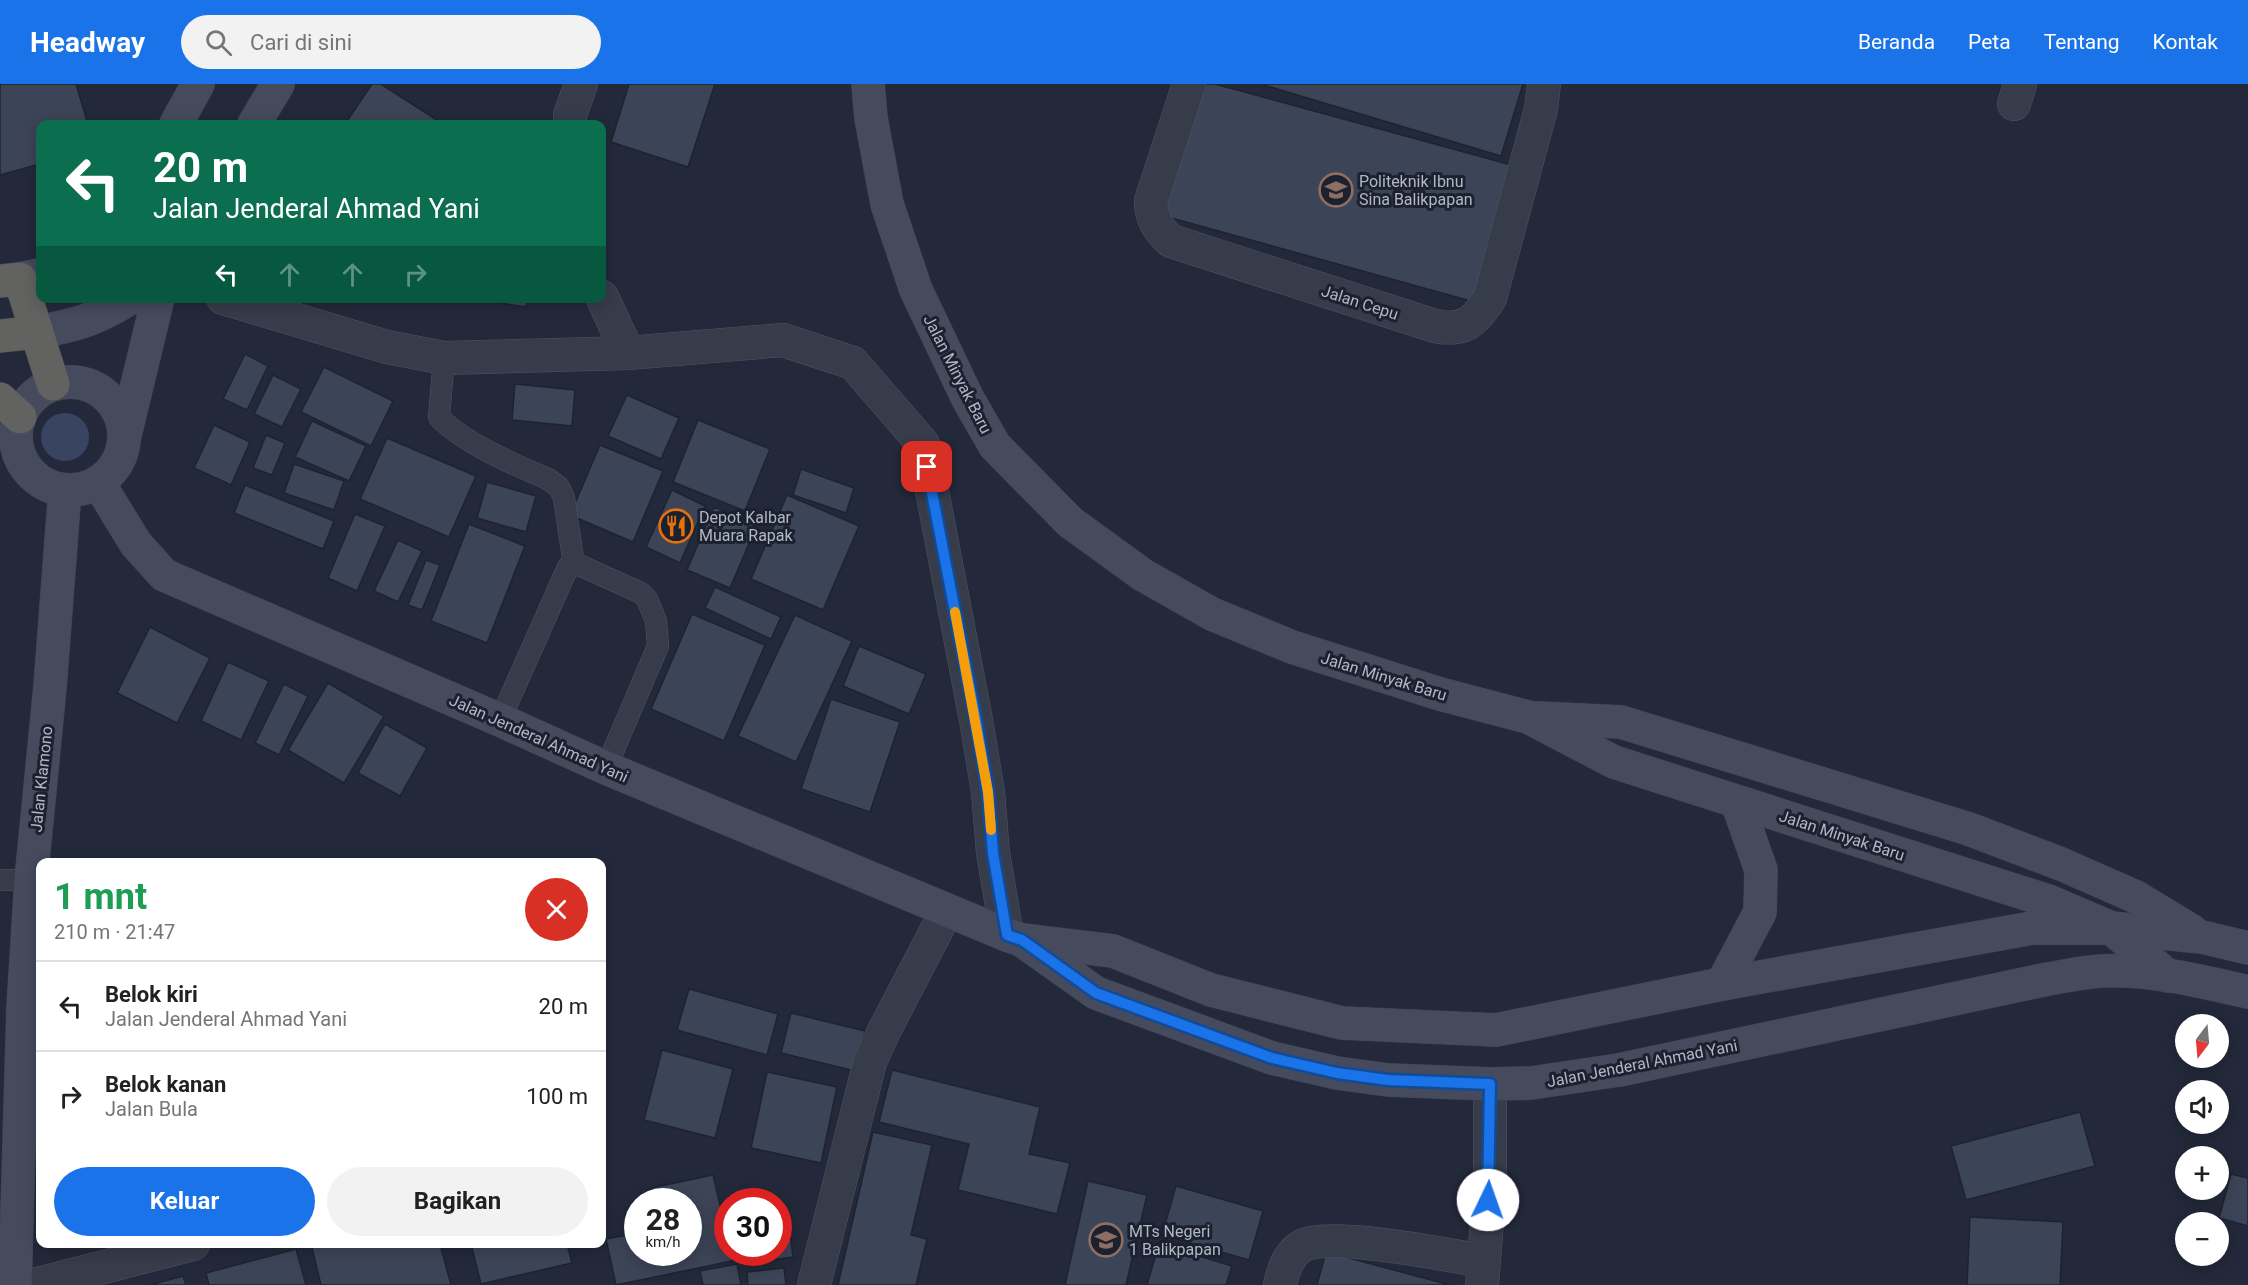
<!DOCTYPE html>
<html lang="id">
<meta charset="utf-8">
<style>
:root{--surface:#fff;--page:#f2f2f2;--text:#202124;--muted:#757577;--line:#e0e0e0;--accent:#1a73e8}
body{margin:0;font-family:Roboto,sans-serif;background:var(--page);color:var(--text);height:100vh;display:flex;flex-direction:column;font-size:22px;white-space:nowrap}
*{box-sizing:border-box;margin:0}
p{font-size:20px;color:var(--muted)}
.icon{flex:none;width:33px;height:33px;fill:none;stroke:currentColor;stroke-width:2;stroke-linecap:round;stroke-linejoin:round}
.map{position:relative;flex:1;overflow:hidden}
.sheet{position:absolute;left:36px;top:774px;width:570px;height:390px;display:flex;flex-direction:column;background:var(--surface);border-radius:12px;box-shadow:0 3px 15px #0003}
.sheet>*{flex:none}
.top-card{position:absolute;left:36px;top:36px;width:570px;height:183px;border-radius:12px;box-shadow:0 3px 15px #0003;background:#0b6e4f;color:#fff;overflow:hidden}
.needle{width:39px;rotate:196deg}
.tools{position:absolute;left:2175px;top:930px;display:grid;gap:12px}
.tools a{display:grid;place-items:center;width:54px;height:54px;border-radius:50%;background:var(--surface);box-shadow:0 3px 15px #0003;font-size:30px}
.speed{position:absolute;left:624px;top:1104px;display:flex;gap:12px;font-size:30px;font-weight:700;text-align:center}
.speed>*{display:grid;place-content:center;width:78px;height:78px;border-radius:50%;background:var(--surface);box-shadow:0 3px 15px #0003;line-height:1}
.speed small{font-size:15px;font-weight:400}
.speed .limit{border:9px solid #d22;background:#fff;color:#111}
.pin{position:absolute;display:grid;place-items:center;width:51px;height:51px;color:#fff;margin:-26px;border-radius:12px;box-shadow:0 3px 9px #0006}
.me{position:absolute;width:66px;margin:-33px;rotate:3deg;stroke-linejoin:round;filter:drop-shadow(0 0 4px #0008)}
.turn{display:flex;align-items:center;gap:21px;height:126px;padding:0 18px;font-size:27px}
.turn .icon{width:78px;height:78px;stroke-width:2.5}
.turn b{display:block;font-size:42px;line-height:51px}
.lanes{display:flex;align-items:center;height:57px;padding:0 18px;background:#0003;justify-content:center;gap:30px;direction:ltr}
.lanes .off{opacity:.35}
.round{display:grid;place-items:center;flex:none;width:63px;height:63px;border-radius:32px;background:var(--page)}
.overview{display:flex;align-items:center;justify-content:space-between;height:102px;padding:0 18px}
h1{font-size:36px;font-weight:700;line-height:45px;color:#1e9e55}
.action{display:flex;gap:12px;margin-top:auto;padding:12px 18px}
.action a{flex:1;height:69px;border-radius:36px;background:var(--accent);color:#fff;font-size:24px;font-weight:700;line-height:69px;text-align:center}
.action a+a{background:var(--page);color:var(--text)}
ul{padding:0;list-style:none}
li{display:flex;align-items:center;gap:18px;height:90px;padding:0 18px;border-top:2px solid var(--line)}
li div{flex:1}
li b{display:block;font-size:22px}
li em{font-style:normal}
header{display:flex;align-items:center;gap:36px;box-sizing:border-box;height:84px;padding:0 30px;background:var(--accent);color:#fff}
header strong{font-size:28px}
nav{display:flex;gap:33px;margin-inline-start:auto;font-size:21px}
.search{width:420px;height:54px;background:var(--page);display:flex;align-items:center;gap:15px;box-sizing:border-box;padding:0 21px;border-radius:33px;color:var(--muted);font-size:22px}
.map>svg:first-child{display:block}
.water{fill:#394463}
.building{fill:#3c4457;stroke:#1e2331;stroke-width:1.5}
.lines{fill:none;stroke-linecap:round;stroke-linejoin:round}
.service-casing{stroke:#4f5462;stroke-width:22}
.minor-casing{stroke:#4f5462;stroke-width:34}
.secondary-casing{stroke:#404553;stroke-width:34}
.trunk-casing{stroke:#3f4452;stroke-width:34}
.service{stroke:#373c4a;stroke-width:21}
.minor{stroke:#373c4a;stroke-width:33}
.secondary{stroke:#454a5d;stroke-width:33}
.trunk{stroke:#626260;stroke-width:33}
.route-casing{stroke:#114b97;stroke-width:15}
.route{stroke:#1a73e8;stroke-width:10}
.slow{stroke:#f59e0b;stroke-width:10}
.labels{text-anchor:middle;stroke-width:6;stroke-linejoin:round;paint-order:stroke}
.poi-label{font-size:16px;fill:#b2b7c6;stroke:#1c212f;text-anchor:start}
.street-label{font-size:16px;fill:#b2b7c6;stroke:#1c212f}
</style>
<header>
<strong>Headway</strong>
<div class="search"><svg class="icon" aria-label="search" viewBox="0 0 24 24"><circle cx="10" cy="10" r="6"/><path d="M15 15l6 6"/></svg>Cari di sini</div>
<nav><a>Beranda</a><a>Peta</a><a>Tentang</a><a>Kontak</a></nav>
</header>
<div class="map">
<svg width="2248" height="1201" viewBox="0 0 2248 1201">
<rect width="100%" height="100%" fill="#23293a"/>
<circle class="water" cx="65" cy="353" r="24"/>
<g class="building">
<path d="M0,0H76L88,40H40V80L0,91Z"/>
<path d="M372,0H381L443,40H345Z"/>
<path d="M629,0H715L688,83L611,58Z"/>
<path d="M1192,0H1215L1515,82L1478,219L1157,130Z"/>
<path d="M1261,0H1523L1501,72Z"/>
<path d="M468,214H527L526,223Z"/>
<path d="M245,270L268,282L247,326L223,315Z"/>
<path d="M324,283L393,317L371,362L301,328Z"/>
<path d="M273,291L301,305L282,343L254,330Z"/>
<path d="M515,300L575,306L572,342L512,336Z"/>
<path d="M627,311L679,334L661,375L608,352Z"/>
<path d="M698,336L770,365L745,427L673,398Z"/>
<path d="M312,337L366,362L349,397L295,373Z"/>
<path d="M214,341L250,358L231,401L194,384Z"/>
<path d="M266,351L285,359L272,391L253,384Z"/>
<path d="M387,354L476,392L449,453L360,415Z"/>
<path d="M600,361L663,387L633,458L570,431Z"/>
<path d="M294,380L344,397L334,426L284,409Z"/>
<path d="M801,385L854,404L846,429L793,411Z"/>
<path d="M487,398L536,412L526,448L477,434Z"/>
<path d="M245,401L334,437L323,465L234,429Z"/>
<path d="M672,406L705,422L680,479L646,463Z"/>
<path d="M787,411L859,442L823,526L751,495Z"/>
<path d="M714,423L757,441L730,504L687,486Z"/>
<path d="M355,430L385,442L357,507L328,494Z"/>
<path d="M469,440L525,462L487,559L431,537Z"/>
<path d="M398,456L422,467L398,518L374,507Z"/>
<path d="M426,476L440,481L422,526L408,521Z"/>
<path d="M715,503L781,533L771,555L705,524Z"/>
<path d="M692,530L765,561L724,657L651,625Z"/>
<path d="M795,531L852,557L796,678L738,652Z"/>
<path d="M150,543L210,574L177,639L117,609Z"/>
<path d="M859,562L926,590L909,630L843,602Z"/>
<path d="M228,578L269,597L241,656L201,637Z"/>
<path d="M328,599L384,632L344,699L288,666Z"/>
<path d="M284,600L308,612L279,671L255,659Z"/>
<path d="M831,615L900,638L870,728L801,705Z"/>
<path d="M385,640L427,664L400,712L358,689Z"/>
<path d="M689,905L778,930L767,971L677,946Z"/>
<path d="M791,929L865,947L855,987L781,969Z"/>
<path d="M662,966L733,985L715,1054L644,1036Z"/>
<path d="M892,986L1040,1023L1029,1070L1070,1079L1057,1130L958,1106L969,1060L879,1038Z"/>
<path d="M767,988L837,1003L821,1079L751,1064Z"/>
<path d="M2080,1028L2095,1082L1966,1116L1951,1062Z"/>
<path d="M873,1048L932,1061L911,1151L927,1155L916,1201H838Z"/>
<path d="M2231,1090L2248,1094V1142L2219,1134Z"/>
<path d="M713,1091L728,1155V1168H730L732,1177L616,1201L606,1155L638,1149V1168H688V1118H654L651,1104Z"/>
<path d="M1088,1097L1147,1111L1126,1201H1065Z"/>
<path d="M1176,1102L1263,1127L1249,1176L1162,1151Z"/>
<path d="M788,1133L793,1173L742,1180L741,1168H778V1135Z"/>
<path d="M1970,1133L2063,1138L2060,1201H1967Z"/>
<path d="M311,1160H440L451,1201H321Z"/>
<path d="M471,1160H567L572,1179L481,1200Z"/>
<path d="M1159,1160L1232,1182L1226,1201H1147Z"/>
<path d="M296,1165L306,1201H209L206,1189Z"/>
<path d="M1326,1168L1450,1201H1317Z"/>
<path d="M737,1180L741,1201H703L700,1187Z"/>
<path d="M784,1184L786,1201H748L747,1188Z"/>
<path d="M183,1192L186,1201H150Z"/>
</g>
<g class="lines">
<defs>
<g id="service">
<path d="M444,274L439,333C461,358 517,382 548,395L559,403L564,414L574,481"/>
<path d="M500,636L568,483L579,481L641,509L647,515L656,537L658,562L606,684"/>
<path d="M0,796H31"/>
</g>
<g id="minor">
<path d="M1189,0L1151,117C1151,135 1158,145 1171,157L1435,242C1464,248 1475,238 1490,214L1541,25L1544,0"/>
<path d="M2014,20L2020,0"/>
<path d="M570,40V31L581,0"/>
<path d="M602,213L628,269"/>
<path d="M223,214L387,263L444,274L628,269L783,256L853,279L923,360L976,636L988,708L993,769L1007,851"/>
<path d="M34,1201L193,1160"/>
<path d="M814,1201L870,978L884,947L947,826"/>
<path d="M1280,1201C1283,1187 1288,1170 1302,1162C1329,1147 1447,1171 1483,1177"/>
<path d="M1482,1201L1490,1100V1000"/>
</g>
<g id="secondary">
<path d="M868,0L871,34L887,120L916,206L968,315L995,362L1070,438L1143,491L1212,530L1292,563L1440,610L1528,633L1614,678L2048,817L2111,844L2168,892"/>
<path d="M176,40L198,0"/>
<path d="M254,40L278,0"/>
<path d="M20,195L40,191"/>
<path d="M37,248C77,241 95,236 130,214"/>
<circle cx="70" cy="352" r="54"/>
<path d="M124,355L158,214"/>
<path d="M98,398L136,460L164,491L500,636L606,684L1007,851L1022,856L1113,867L1211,906L1342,939L1496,946L1722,900L2032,844H2111L2202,853L2248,864"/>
<path d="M1539,634L1621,638L1969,745L2061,780L2136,813L2192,847"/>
<path d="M1023,857L1096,909L1272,974L1337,989L1388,996L1490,1000L1531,999L1619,986L2048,895C2066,892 2084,888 2102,887C2151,885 2201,897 2248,908"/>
<path d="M1722,900L1760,828L1761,786L1737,718"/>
<path d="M15,1201L23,924L31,796L50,603L65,406"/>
</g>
<g id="trunk">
<path d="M0,197L20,195L53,300"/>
<path d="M0,252L37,248"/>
<path d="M0,315L20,333"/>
</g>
</defs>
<use href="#service" class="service-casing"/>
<use href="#minor" class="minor-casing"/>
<use href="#secondary" class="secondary-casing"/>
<use href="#trunk" class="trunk-casing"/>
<use href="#service" class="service"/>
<use href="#minor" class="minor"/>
<use href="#secondary" class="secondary"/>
<use href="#trunk" class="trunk"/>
</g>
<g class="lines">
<defs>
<path id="route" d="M927,383L976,636L988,708L993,769L1007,851L1022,856L1096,909L1272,974L1337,989L1388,996L1490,1000L1488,1116"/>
</defs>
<use href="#route" class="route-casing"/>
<use href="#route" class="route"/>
<path class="slow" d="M955,528L988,708L991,746"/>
</g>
<defs>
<symbol id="university-ring" viewBox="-11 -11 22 22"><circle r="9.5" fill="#1c212f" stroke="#8d6e63" stroke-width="1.5"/><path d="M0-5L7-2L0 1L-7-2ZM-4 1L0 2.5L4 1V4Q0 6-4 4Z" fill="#8d6e63"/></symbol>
<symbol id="restaurant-ring" viewBox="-11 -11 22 22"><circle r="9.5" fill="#1c212f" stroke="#e8710a" stroke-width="1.5"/><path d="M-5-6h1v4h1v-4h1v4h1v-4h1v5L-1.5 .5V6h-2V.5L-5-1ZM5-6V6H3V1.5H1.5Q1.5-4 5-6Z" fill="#e8710a"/></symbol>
<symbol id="school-ring" viewBox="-11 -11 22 22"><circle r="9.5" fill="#1c212f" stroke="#8d6e63" stroke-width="1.5"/><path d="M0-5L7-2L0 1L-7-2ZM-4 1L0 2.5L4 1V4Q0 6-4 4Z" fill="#8d6e63"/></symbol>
</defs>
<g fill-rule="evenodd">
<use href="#university-ring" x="1317" y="87" width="38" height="38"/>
<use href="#restaurant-ring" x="657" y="423" width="38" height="38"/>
<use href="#school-ring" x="1087" y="1137" width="38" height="38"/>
</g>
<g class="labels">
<g class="poi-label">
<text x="1359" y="103">Politeknik Ibnu<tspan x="1359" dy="18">Sina Balikpapan</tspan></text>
<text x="699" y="439">Depot Kalbar<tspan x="699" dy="18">Muara Rapak</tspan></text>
<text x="1129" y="1153">MTs Negeri<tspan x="1129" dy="18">1 Balikpapan</tspan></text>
</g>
<g class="street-label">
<text transform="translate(1360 218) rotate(18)" y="6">Jalan Cepu</text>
<text transform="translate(958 290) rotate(63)" y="6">Jalan Minyak Baru</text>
<text transform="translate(1384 592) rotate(17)" y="6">Jalan Minyak Baru</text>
<text transform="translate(539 654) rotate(24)" y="6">Jalan Jenderal Ahmad Yani</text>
<text transform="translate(41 695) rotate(-84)" y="6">Jalan Klamono</text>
<text transform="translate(1842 751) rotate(18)" y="6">Jalan Minyak Baru</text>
<text transform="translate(1642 979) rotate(-11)" y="6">Jalan Jenderal Ahmad Yani</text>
</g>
</g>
</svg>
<div class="tools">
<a><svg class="needle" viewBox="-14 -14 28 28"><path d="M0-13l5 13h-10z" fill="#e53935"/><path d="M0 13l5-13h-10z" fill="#757577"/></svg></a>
<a><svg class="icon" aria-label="sound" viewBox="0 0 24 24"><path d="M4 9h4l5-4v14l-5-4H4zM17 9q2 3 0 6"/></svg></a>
<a>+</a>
<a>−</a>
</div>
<div class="speed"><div>28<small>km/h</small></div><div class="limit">30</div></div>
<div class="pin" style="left:927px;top:383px;background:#d93025"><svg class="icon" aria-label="arrive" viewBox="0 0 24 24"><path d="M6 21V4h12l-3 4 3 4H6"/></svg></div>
<svg class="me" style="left:1488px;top:1116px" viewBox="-20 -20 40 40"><circle r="19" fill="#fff"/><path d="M0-13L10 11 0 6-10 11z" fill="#1a73e8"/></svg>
<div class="top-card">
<div class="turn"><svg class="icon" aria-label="left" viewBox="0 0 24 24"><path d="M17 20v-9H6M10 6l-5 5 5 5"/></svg><div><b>20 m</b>Jalan Jenderal Ahmad Yani</div></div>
<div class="lanes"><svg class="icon" aria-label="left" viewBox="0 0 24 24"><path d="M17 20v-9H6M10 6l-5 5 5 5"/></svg><svg class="icon off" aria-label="ahead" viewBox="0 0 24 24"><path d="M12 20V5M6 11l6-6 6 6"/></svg><svg class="icon off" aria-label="ahead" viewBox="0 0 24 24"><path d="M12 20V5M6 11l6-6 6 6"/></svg><svg class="icon off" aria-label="right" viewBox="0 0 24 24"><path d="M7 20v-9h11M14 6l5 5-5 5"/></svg></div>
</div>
<section class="sheet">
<div class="overview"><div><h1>1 mnt</h1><p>210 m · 21:47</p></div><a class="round" style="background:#d93025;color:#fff"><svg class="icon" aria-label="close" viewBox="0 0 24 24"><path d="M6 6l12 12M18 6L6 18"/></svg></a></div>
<ul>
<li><svg class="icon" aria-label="left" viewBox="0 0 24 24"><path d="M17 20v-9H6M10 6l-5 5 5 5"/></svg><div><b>Belok kiri</b><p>Jalan Jenderal Ahmad Yani</p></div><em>20 m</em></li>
<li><svg class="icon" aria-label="right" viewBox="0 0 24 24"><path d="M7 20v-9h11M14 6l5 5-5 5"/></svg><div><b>Belok kanan</b><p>Jalan Bula</p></div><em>100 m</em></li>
</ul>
<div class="action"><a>Keluar</a><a>Bagikan</a></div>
</section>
</div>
